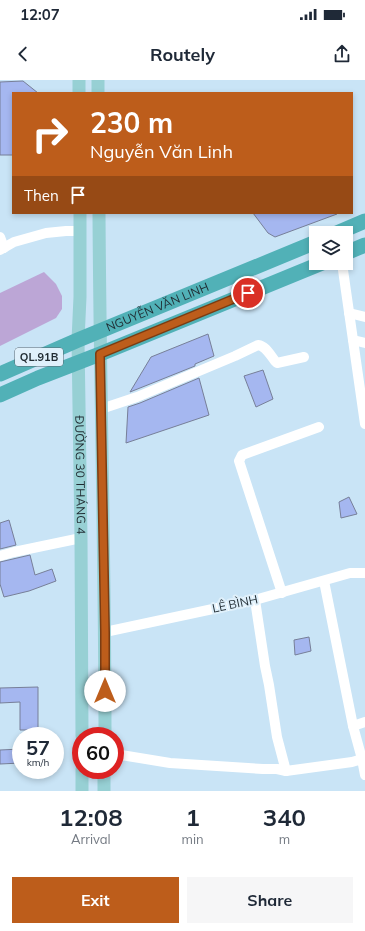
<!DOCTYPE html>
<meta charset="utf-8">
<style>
:root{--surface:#fff;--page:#f6f6f7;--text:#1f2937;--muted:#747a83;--accent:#bd5d1b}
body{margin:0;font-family:Mulish,sans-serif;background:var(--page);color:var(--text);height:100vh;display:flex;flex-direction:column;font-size:15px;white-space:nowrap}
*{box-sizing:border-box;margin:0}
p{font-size:13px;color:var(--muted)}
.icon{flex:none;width:22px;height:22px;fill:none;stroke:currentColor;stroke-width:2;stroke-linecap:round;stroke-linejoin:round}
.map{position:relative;height:711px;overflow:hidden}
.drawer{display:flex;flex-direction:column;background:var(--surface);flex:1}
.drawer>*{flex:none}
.guide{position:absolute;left:12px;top:12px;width:341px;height:122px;border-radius:0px;box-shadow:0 2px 6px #0003;background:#bd5d1b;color:#fff;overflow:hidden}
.fabs{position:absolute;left:309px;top:146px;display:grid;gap:8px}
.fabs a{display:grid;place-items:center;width:44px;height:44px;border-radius:0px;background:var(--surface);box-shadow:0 2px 6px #0003;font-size:20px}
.speed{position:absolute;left:12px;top:647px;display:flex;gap:8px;font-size:20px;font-weight:700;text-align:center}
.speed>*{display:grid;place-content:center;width:52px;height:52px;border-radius:50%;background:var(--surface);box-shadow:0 2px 6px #0003;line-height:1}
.speed small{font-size:10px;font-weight:400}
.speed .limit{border:6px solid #d22;background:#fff;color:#111}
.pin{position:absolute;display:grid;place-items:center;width:34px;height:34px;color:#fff;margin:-17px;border:2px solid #fff;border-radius:50%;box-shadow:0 1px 4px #0007}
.me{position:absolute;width:44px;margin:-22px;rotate:0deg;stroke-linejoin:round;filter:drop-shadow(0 0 3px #0008)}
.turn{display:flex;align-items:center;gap:14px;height:84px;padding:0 12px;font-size:18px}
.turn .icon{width:52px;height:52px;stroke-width:2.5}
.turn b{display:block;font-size:28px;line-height:34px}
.then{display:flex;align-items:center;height:38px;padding:0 12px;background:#0003;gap:8px;font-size:15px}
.eta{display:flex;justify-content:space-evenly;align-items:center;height:68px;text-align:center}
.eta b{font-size:24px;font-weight:700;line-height:28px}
.action{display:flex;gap:8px;margin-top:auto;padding:8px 12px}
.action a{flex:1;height:46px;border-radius:0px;background:var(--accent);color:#fff;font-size:16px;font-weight:700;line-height:46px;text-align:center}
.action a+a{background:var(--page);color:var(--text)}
.status{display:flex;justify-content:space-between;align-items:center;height:28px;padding:0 20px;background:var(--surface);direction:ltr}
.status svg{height:11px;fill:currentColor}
header{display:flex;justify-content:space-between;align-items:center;height:52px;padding:0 12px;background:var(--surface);font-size:18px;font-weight:700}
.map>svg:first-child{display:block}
.green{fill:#bca6d6}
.building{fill:#a5b7f0;stroke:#777f98}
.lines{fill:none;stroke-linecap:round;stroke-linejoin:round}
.minor{stroke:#fff;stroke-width:10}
.major{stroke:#97d0d4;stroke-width:13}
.highway{stroke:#51b1b7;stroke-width:15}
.route-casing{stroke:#7b3c12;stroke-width:10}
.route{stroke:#bd5d1b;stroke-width:7}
.labels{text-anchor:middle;stroke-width:4;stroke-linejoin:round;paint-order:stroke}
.shield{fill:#dff0fb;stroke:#59656e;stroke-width:1}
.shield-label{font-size:11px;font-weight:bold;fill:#1f2a31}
.street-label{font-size:12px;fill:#1f2a31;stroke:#dff0fb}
</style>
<div class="status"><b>12:07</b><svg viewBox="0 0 49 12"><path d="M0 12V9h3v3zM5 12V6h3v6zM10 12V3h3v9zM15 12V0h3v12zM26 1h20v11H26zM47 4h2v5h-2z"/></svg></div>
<header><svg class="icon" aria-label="back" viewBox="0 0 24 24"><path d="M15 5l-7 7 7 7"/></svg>Routely<svg class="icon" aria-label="share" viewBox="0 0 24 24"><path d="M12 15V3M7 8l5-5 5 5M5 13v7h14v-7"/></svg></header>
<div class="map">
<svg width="365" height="711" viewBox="0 0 365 711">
<rect width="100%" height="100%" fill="#c9e4f6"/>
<path class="green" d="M44,192L56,204L62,216V229L56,238L0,266V213Z"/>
<g class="building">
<path d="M23,1L38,13H13V75H0V2Z"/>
<path d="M253,133H336L337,134L275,157L268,153Z"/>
<path d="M208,254L214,276L195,284V286L130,312L151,277Z"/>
<path d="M263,290L273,319L256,327L244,296Z"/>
<path d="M199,298L209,335L126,363L128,327L140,323Z"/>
<path d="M349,417L357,434L341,438L339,422Z"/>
<path d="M9,440L16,465L0,469V443Z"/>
<path d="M30,475L35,495L52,489L56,501L29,511L4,517L0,504V482Z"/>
<path d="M309,557L311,571L295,575L294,560Z"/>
<path d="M38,607V650H20V622L0,623V608Z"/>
<path d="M21,669V683L0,684V670Z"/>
</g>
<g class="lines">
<g class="minor">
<path d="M0,157L4,168"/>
<path d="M0,170L14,162L46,153L66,151H80"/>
<path d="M342,183L365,344"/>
<path d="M349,233L365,237"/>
<path d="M353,260L365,263"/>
<path d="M101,329L137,317L235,276L258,265C266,266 270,275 275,281L277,283L304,277"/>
<path d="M0,476L14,472L81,458"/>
<path d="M324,501L353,646L362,679"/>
<path d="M282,513L239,381L242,375L319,347"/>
<path d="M105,552L255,520L350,493H365"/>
<path d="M353,646L365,642"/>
<path d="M115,674L170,683L263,689H277L286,691L277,657L269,605L265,586L255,520"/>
<path d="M286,691L352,682L362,679L365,695"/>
</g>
<g class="major">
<path d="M79,0V13"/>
<path d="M98,0V13"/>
<path id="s1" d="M80,133V217L78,260L81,458L82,656"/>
<path d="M99,133C100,307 105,482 105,656"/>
<path d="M82,690V711"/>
<path d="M104,711V690"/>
</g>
<g class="highway">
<path d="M337,153L365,141"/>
<path d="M346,173L365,165"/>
<path id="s2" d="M0,294L78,260L316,162"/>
<path d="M0,315L38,298L100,274L322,183"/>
</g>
</g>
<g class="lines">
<defs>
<path id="route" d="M105,611V552L100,274L248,213"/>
</defs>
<use href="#route" class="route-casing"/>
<use href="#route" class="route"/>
</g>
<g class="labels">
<rect class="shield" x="15" y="268" width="48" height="18" rx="3"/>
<g class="shield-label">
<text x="39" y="281">QL.91B</text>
</g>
<g class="street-label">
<text dy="4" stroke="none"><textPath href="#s2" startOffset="171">NGUYỄN VĂN LINH</textPath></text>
<text dy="4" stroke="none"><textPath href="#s1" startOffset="262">ĐƯỜNG 30 THÁNG 4</textPath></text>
<text transform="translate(235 524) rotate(-12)" y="4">LÊ BÌNH</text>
</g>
</g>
</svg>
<div class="fabs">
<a><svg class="icon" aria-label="layers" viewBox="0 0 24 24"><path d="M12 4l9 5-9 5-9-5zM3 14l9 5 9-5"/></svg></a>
</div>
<div class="speed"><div>57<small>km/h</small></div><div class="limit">60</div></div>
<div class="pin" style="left:248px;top:213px;background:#d93025"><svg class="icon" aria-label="arrive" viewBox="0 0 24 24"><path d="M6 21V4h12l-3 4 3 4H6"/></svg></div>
<svg class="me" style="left:105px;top:611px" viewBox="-20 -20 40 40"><circle r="19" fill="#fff"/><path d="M0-13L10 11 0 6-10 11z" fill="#bd5d1b"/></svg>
<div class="guide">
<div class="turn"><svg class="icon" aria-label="right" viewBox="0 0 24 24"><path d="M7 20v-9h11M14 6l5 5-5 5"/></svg><div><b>230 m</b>Nguyễn Văn Linh</div></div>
<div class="then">Then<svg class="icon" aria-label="arrive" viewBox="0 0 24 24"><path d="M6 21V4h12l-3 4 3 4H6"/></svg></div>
</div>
</div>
<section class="drawer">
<div class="eta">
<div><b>12:08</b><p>Arrival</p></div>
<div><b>1</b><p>min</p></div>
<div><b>340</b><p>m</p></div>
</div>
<div class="action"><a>Exit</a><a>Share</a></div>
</section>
